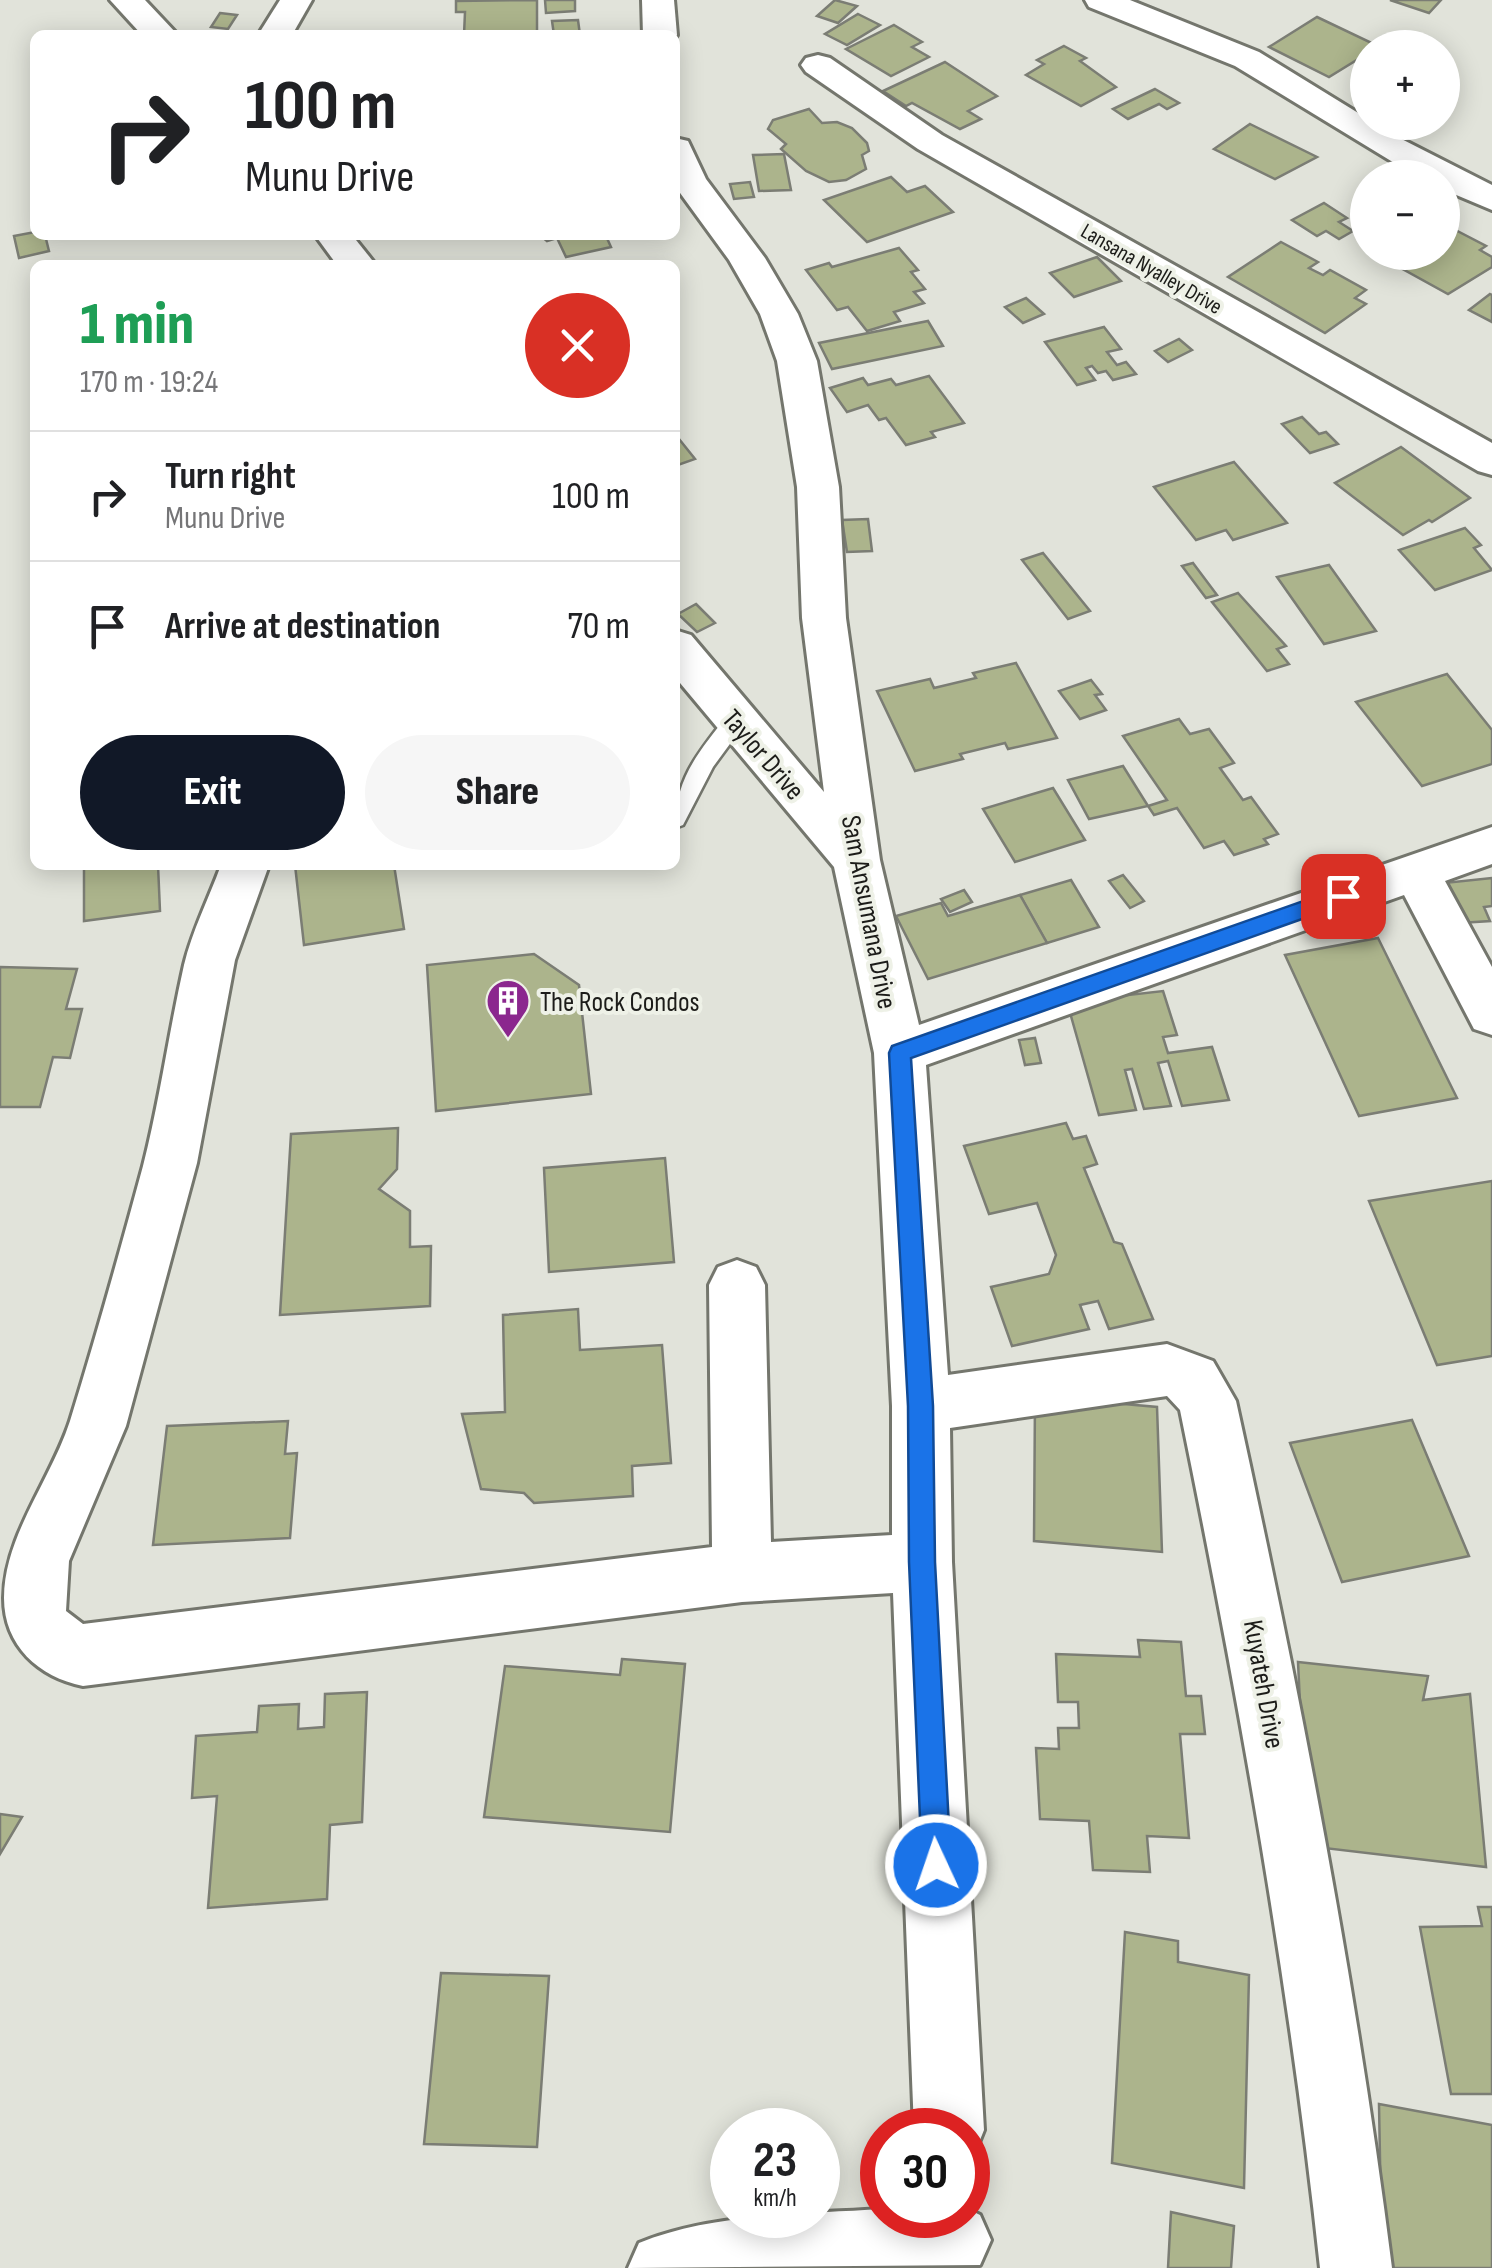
<!DOCTYPE html>
<meta charset="utf-8">
<style>
:root{--surface:#fff;--page:#f6f6f6;--text:#202124;--muted:#757577;--line:#e0e0e0;--accent:#111827}
body{margin:0;font-family:"Sofia Sans Condensed",sans-serif;background:var(--page);color:var(--text);height:100vh;display:flex;flex-direction:column;font-size:38px;white-space:nowrap}
*{box-sizing:border-box;margin:0}
p{font-size:32px;color:var(--muted)}
.icon{flex:none;width:55px;height:55px;fill:none;stroke:currentColor;stroke-width:2;stroke-linecap:round;stroke-linejoin:round}
.map{position:relative;flex:1;overflow:hidden}
.details{position:absolute;left:30px;top:260px;width:650px;height:610px;display:flex;flex-direction:column;background:var(--surface);border-radius:15px;box-shadow:0 5px 25px #0003}
.details>*{flex:none}
.hud{position:absolute;left:30px;top:30px;width:650px;height:210px;border-radius:15px;box-shadow:0 5px 25px #0003;background:#fff;color:var(--text);overflow:hidden}
.buttons{position:absolute;left:1350px;top:30px;display:grid;gap:20px}
.buttons a{display:grid;place-items:center;width:110px;height:110px;border-radius:50%;background:var(--surface);box-shadow:0 5px 25px #0003;font-size:50px}
.speed{position:absolute;left:710px;top:2108px;display:flex;gap:20px;font-size:50px;font-weight:700;text-align:center}
.speed>*{display:grid;place-content:center;width:130px;height:130px;border-radius:50%;background:var(--surface);box-shadow:0 5px 25px #0003;line-height:1}
.speed small{font-size:25px;font-weight:400}
.speed .limit{border:15px solid #d22;background:#fff;color:#111}
.pin{position:absolute;display:grid;place-items:center;width:85px;height:85px;color:#fff;margin:-42px;border-radius:20px;box-shadow:0 5px 15px #0006}
.me{position:absolute;width:110px;margin:-55px;rotate:357deg;stroke-linejoin:round;filter:drop-shadow(0 0 8px #0008)}
.turn{display:flex;align-items:center;gap:35px;height:210px;padding:0 50px;font-size:45px}
.turn .icon{width:130px;height:130px;stroke-width:2.5}
.turn b{display:block;font-size:70px;line-height:85px}
.round{display:grid;place-items:center;flex:none;width:105px;height:105px;border-radius:52px;background:var(--page)}
.summary{display:flex;align-items:center;justify-content:space-between;height:170px;padding:0 50px}
h1{font-size:60px;font-weight:800;line-height:75px;color:#1e9e55}
.action{display:flex;gap:20px;margin-top:auto;padding:20px 50px}
.action a{flex:1;height:115px;border-radius:60px;background:var(--accent);color:#fff;font-size:40px;font-weight:800;line-height:115px;text-align:center}
.action a+a{background:var(--page);color:var(--text)}
ul{padding:0;list-style:none}
li{display:flex;align-items:center;gap:30px;height:130px;padding:0 50px;border-top:2px solid var(--line)}
li div{flex:1}
li b{display:block;font-size:38px}
li em{font-style:normal}
.map>svg:first-child{display:block}
.building{fill:#acb48c;stroke:#7b7d74;stroke-width:2.5}
.lines{fill:none;stroke-linecap:round;stroke-linejoin:round}
.service-casing{stroke:#74766d;stroke-width:5}
.minor-casing{stroke:#74766d;stroke-width:6}
.service{fill:#fff;fill-rule:evenodd}
.minor{fill:#fff;fill-rule:evenodd}
.route{fill:#1a73e8;stroke:#114b97;stroke-width:2.5}
.labels{text-anchor:middle;stroke-width:8;stroke-linejoin:round;paint-order:stroke}
.far-street-label{font-size:22px;fill:#1c1c19;stroke:#eef1e7}
.street-label{font-size:28px;fill:#1c1c19;stroke:#eef1e7}
.poi-label{font-size:28px;fill:#1c1c19;stroke:#eef1e7;text-anchor:start}
</style>
<div class="map">
<svg width="1492" height="2268" viewBox="0 0 1492 2268">
<rect width="100%" height="100%" fill="#e1e3da"/>
<g class="building">
<path d="M537,0V35H464L465,12H456V1Z"/>
<path d="M545,0H575V11L546,13Z"/>
<path d="M835,0L857,6L838,23L817,16Z"/>
<path d="M1390,0H1441L1429,13Z"/>
<path d="M220,13L237,15L228,29L211,27Z"/>
<path d="M858,14L880,25L847,45L825,34Z"/>
<path d="M1317,17L1378,46L1368,48V53L1329,77L1269,47Z"/>
<path d="M578,20L580,35H554L552,21Z"/>
<path d="M894,25L922,42L912,47L929,57L891,76L846,49Z"/>
<path d="M1064,46L1086,58L1080,61L1116,87L1081,106L1026,75L1044,64L1037,60Z"/>
<path d="M945,62L997,96L968,111L981,119L960,129L912,103L906,106L883,91Z"/>
<path d="M1155,89L1179,103L1167,109L1159,104L1128,119L1113,109Z"/>
<path d="M809,109L822,123L837,122L852,128L867,143L869,151L862,155L866,169L846,180L829,182L806,171L781,149L786,144L768,129L773,120Z"/>
<path d="M1250,124L1317,157L1275,179L1214,149Z"/>
<path d="M784,154L791,190L759,191L753,155Z"/>
<path d="M891,177L907,192L925,186L953,212L867,242L824,200Z"/>
<path d="M750,182L754,197L734,199L730,184Z"/>
<path d="M1324,203L1347,218L1339,222L1353,231L1339,239L1326,231L1317,236L1292,220Z"/>
<path d="M1442,223L1486,246L1480,250L1492,257V267L1448,294L1390,262L1403,252H1442Z"/>
<path d="M35,232L45,235L49,251L19,258L14,236Z"/>
<path d="M540,235H613L606,236L611,247L566,257L557,238L547,241Z"/>
<path d="M1281,242L1318,262L1309,268L1323,275L1330,270L1366,290L1355,298L1366,304L1325,333L1228,277Z"/>
<path d="M899,248L918,270L911,272L925,289L914,292L924,303L894,312L900,321L867,331L848,307L837,310L806,270L829,263L832,267Z"/>
<path d="M1097,257L1121,281L1074,297L1050,273Z"/>
<path d="M1490,294L1492,295V322L1469,310Z"/>
<path d="M1026,298L1044,314L1023,323L1005,307Z"/>
<path d="M928,321L943,346L832,369L819,343Z"/>
<path d="M1104,327L1121,349L1107,352L1117,365L1126,362L1136,374L1113,380L1106,371L1098,373L1092,366L1086,368L1095,380L1077,385L1045,342Z"/>
<path d="M1179,339L1192,350L1168,362L1155,351Z"/>
<path d="M929,376L964,423L931,432L935,437L906,445L886,418L879,420L868,405L847,412L830,388L863,378L868,385L891,379L896,385Z"/>
<path d="M1302,417L1319,434L1326,432L1338,444L1310,453L1282,424Z"/>
<path d="M675,434L695,459L675,466Z"/>
<path d="M1401,447L1470,498L1432,522L1429,520L1403,535L1335,483Z"/>
<path d="M1234,462L1287,523L1233,540L1226,530L1196,540L1154,487Z"/>
<path d="M868,519L872,551L847,552L842,520Z"/>
<path d="M1465,528L1481,545L1474,548L1492,570L1435,590L1399,550Z"/>
<path d="M1043,553L1090,611L1068,619L1022,560Z"/>
<path d="M1193,563L1217,595L1206,598L1182,566Z"/>
<path d="M1329,565L1376,631L1324,644L1277,577Z"/>
<path d="M1238,593L1286,646L1277,649L1289,664L1267,671L1212,602Z"/>
<path d="M696,604L715,623L697,632L678,614Z"/>
<path d="M1016,663L1057,738L1008,749L1005,743L960,754L963,759L915,771L877,691L930,679L934,688L976,678L973,673Z"/>
<path d="M1447,674L1492,730V764L1422,786L1356,702Z"/>
<path d="M1091,680L1102,694L1095,695L1106,710L1080,719L1059,691Z"/>
<path d="M1179,719L1190,734L1209,729L1234,763L1220,768L1243,800L1251,797L1278,834L1264,839L1268,844L1234,855L1224,841L1204,848L1177,808L1154,815L1148,806L1167,800L1123,736Z"/>
<path d="M1123,766L1148,806L1089,819L1068,780Z"/>
<path d="M1053,788L1085,840L1015,862L983,809Z"/>
<path d="M84,865H158L160,911L84,921Z"/>
<path d="M295,865H394L404,929L304,945Z"/>
<path d="M1123,875L1144,901L1130,908L1109,881Z"/>
<path d="M1492,878V906L1484,907L1490,921L1460,923L1444,883Z"/>
<path d="M1071,880L1099,927L1047,943L1020,895Z"/>
<path d="M964,890L972,902L950,912L941,899Z"/>
<path d="M1020,895L1047,943L928,979L896,916L941,903L948,916Z"/>
<path d="M1378,938L1457,1098L1359,1116L1285,955Z"/>
<path d="M534,954L579,985L591,1094L436,1111L427,965Z"/>
<path d="M0,967L77,969L66,1009H82L70,1058L53,1057L40,1107H0Z"/>
<path d="M1163,991L1177,1035L1163,1037L1168,1053L1212,1047L1229,1100L1182,1106L1168,1061L1158,1063L1171,1106L1144,1109L1132,1069L1125,1070L1136,1110L1099,1115L1067,1002Z"/>
<path d="M1035,1038L1041,1063L1025,1065L1019,1040Z"/>
<path d="M1066,1123L1073,1139L1086,1136L1097,1164L1084,1168L1114,1242L1122,1244L1153,1319L1109,1329L1098,1301L1080,1305L1089,1329L1012,1346L991,1287L1049,1274L1056,1255L1037,1203L989,1214L964,1146Z"/>
<path d="M398,1128L397,1169L379,1189L410,1211V1247L431,1246L430,1306L280,1315L291,1134Z"/>
<path d="M665,1158L674,1262L549,1272L544,1168Z"/>
<path d="M1492,1181V1356L1437,1365L1369,1201Z"/>
<path d="M578,1309L580,1350L662,1345L671,1463L632,1466L633,1496L534,1503L524,1493L481,1489L462,1414L505,1412L503,1315Z"/>
<path d="M1035,1396L1157,1407L1162,1552L1034,1541Z"/>
<path d="M1412,1420L1469,1556L1342,1582L1290,1443Z"/>
<path d="M288,1421L285,1454L297,1453L290,1538L153,1545L167,1426Z"/>
<path d="M1138,1640L1181,1642L1186,1696H1201L1205,1734H1180L1189,1838L1147,1836L1150,1872L1093,1870L1089,1821L1040,1819L1036,1748L1059,1749L1058,1728H1079L1078,1702H1058L1056,1654L1140,1657Z"/>
<path d="M622,1659L685,1664L670,1832L484,1817L505,1666L620,1675Z"/>
<path d="M1298,1662L1428,1676L1423,1700L1470,1694L1486,1867L1307,1846Z"/>
<path d="M367,1692L362,1822L330,1825L327,1899L208,1908L217,1796L192,1798L196,1736L257,1732L259,1706L299,1704L298,1729L324,1727L325,1694Z"/>
<path d="M0,1814L22,1817L0,1854Z"/>
<path d="M1478,1907H1492V2094H1451L1420,1927L1482,1926Z"/>
<path d="M1125,1932L1178,1941V1962L1249,1975L1244,2188L1112,2163Z"/>
<path d="M441,1973L549,1976L537,2147L424,2144Z"/>
<path d="M1379,2104L1492,2125V2268H1382Z"/>
<path d="M1171,2212L1234,2226L1231,2268H1168Z"/>
</g>
<g class="lines">
<defs>
<path id="service" d="M735,714L746,722L713,767L683,825L675,828C675,779 698,753 727,716Z"/>
<g id="minor">
<path d="M110,0H145L178,35H142Z"/>
<path d="M280,0H312L292,35H258Z"/>
<path d="M642,0H674L677,35L675,38L643,35Z"/>
<path d="M1085,0H1130L1259,52L1368,119V122L1492,185V210L1442,189V178H1419L1235,66L1089,7Z"/>
<path d="M818,55L830,58L942,135L1492,443V475L1478,471L918,149L806,72L801,65L806,58Z"/>
<path d="M675,138L688,141L706,179L765,258L798,314L817,361L839,487L846,618L880,860L919,1025L1492,827V864L1445,881L1492,967V1035L1474,1029L1404,895L926,1065L948,1375L1167,1344L1213,1361L1236,1401C1299,1688 1355,1976 1392,2268H1320C1289,1979 1238,1694 1180,1410L1167,1396L950,1428L952,1562L984,2130L974,2155L968,2157V2130H914L893,1593L742,1602L83,1686C39,1677 4,1646 4,1598C4,1536 51,1480 70,1421C96,1337 120,1251 143,1166C160,1100 169,1031 184,965C192,931 209,898 221,865H269L235,960L197,1163L126,1426L69,1561L66,1611L83,1624L712,1547L709,1285L718,1267L737,1260L756,1267L765,1285L771,1542L892,1535V1406L874,1053L834,867L675,677V630L691,635L824,792L802,618L797,487L777,361L760,314L729,260L675,186Z"/>
<path d="M315,235H352L376,265H337Z"/>
<path d="M882,2209V2215H968V2209L980,2215L991,2240L980,2265L628,2268L639,2243C711,2213 807,2214 882,2209Z"/>
</g>
</defs>
<use href="#service" class="service-casing"/>
<use href="#minor" class="minor-casing"/>
<use href="#service" class="service"/>
<use href="#minor" class="minor"/>
</g>
<path class="route" d="M1343,887L1350,890L1353,896L1350,902L911,1058L933,1406L935,1562L951,1865L946,1875L936,1879L927,1875L922,1865L909,1562L908,1406L889,1053L892,1046Z"/>
<defs>
<symbol id="building-pin" viewBox="-11 -11 22 30"><path d="M0 17L-7.5 6A9.5 9.5 0 1 1 7.5 6Z" fill="#8b278e" stroke="#eef1e7"/><path d="M-4-6H4V6H1V3H-1V6H-4ZM-2.5-4.3h1.7v1.8h-1.7ZM.8-4.3h1.7v1.8H.8ZM-2.5-1h1.7V.8h-1.7ZM.8-1h1.7V.8H.8Z" fill="#fff"/></symbol>
</defs>
<g fill-rule="evenodd">
<use href="#building-pin" x="483" y="976" width="50" height="68"/>
</g>
<g class="labels">
<g class="far-street-label">
<text transform="translate(1152 268) rotate(30)" y="8">Lansana Nyalley Drive</text>
</g>
<g class="street-label">
<text transform="translate(764 754) rotate(49)" y="10">Taylor Drive</text>
<text transform="translate(870 912) rotate(79)" y="10">Sam Ansumana Drive</text>
<text transform="translate(1265 1684) rotate(80)" y="10">Kuyateh Drive</text>
</g>
<g class="poi-label">
<text x="540" y="1011">The Rock Condos</text>
</g>
</g>
</svg>
<div class="buttons">
<a>+</a>
<a>−</a>
</div>
<div class="speed"><div>23<small>km/h</small></div><div class="limit">30</div></div>
<div class="pin" style="left:1343px;top:896px;background:#d93025"><svg class="icon" aria-label="arrive" viewBox="0 0 24 24"><path d="M6 21V4h12l-3 4 3 4H6"/></svg></div>
<svg class="me" style="left:936px;top:1865px" viewBox="-20 -20 40 40"><circle r="17" fill="#1a73e8" stroke="#fff" stroke-width="3"/><path d="M0-11L8 9 0 5-8 9z" fill="#fff"/></svg>
<div class="hud">
<div class="turn"><svg class="icon" aria-label="right" viewBox="0 0 24 24"><path d="M7 20v-9h11M14 6l5 5-5 5"/></svg><div><b>100 m</b>Munu Drive</div></div>
</div>
<section class="details">
<div class="summary"><div><h1>1 min</h1><p>170 m · 19:24</p></div><a class="round" style="background:#d93025;color:#fff"><svg class="icon" aria-label="close" viewBox="0 0 24 24"><path d="M6 6l12 12M18 6L6 18"/></svg></a></div>
<ul>
<li><svg class="icon" aria-label="right" viewBox="0 0 24 24"><path d="M7 20v-9h11M14 6l5 5-5 5"/></svg><div><b>Turn right</b><p>Munu Drive</p></div><em>100 m</em></li>
<li><svg class="icon" aria-label="arrive" viewBox="0 0 24 24"><path d="M6 21V4h12l-3 4 3 4H6"/></svg><div><b>Arrive at destination</b></div><em>70 m</em></li>
</ul>
<div class="action"><a>Exit</a><a>Share</a></div>
</section>
</div>
